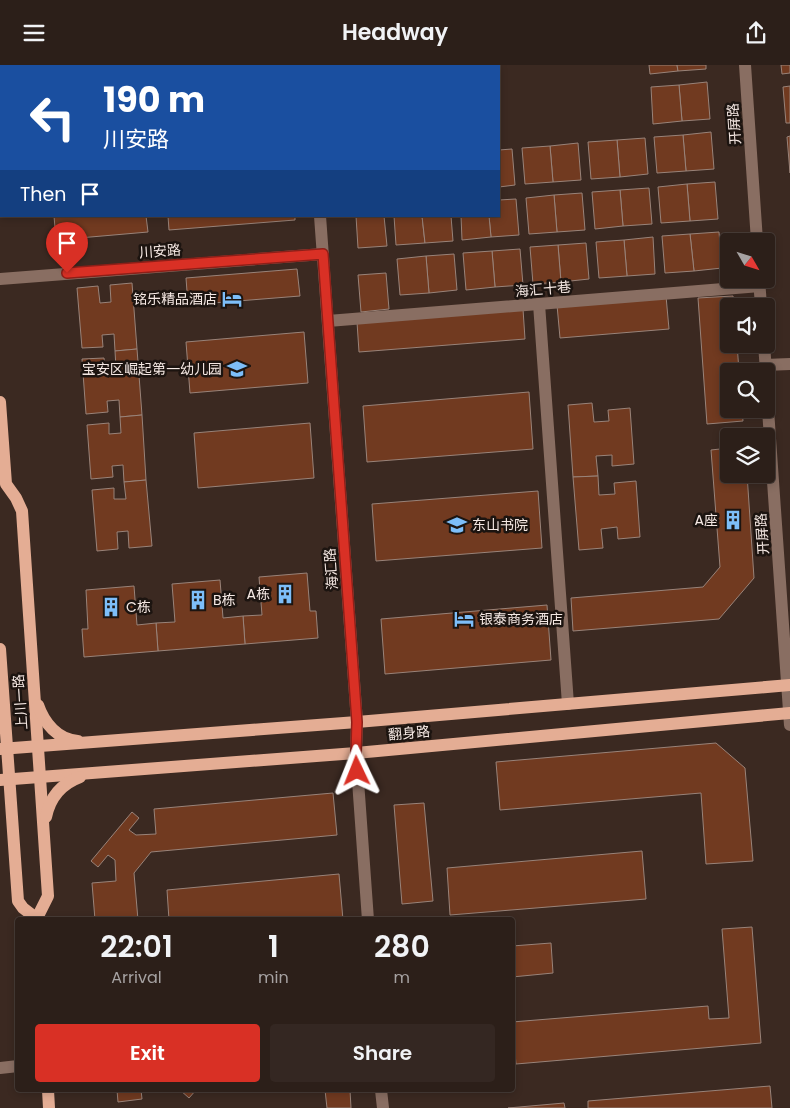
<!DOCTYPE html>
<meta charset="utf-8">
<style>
:root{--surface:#2c1f19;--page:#342722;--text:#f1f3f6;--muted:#a6a2a2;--line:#483d38;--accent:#d93025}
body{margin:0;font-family:Poppins,"Noto Sans SC",sans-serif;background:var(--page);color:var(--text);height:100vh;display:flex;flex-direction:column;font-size:19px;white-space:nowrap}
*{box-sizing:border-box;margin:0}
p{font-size:16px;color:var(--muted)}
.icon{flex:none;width:28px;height:28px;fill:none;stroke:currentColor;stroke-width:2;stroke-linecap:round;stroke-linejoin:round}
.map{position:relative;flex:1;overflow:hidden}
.drawer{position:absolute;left:15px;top:852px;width:500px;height:175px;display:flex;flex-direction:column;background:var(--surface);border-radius:5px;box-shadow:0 2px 8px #0003,0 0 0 1px var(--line)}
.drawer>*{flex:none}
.top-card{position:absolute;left:0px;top:0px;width:500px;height:152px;box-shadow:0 2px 8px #0003,0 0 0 1px var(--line);background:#1a4fa0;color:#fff;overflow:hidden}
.needle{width:32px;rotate:129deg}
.controls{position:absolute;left:720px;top:168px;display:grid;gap:10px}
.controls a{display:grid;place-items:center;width:55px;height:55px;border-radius:5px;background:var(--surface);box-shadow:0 2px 8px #0003,0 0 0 1px var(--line);font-size:25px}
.pin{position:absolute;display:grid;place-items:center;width:42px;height:42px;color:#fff;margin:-51px -21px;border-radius:50% 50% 50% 0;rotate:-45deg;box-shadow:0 0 5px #0007}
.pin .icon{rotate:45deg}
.me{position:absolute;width:55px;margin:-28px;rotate:358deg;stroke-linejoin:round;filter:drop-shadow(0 0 4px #0008)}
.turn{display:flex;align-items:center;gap:18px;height:105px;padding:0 20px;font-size:22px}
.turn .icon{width:65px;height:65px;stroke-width:2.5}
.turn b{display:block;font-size:35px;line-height:42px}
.then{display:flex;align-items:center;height:48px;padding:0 20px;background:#0003;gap:10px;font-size:19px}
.eta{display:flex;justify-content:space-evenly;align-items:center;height:85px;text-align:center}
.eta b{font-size:30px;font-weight:600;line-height:35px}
.cta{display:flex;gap:10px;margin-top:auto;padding:10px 20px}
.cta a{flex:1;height:58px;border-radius:5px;background:var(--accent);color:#fff;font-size:20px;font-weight:600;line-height:58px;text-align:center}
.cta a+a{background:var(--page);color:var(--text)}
header{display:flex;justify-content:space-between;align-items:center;height:65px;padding:0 20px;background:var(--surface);font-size:22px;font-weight:600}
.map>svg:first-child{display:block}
.building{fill:#713a20;stroke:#998379}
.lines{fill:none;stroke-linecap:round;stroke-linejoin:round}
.minor{stroke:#896e62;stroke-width:12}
.major{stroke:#e4ad94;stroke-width:12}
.route-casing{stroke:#8d1f18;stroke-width:12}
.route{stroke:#d93025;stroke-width:9}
.labels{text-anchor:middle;stroke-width:5;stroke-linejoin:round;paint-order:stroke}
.street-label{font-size:14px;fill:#f5e8e3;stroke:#1c1410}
.poi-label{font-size:14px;fill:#f5e8e3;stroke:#1c1410;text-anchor:end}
</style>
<header><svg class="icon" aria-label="menu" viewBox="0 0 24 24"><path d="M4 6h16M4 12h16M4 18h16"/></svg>Headway<svg class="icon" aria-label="share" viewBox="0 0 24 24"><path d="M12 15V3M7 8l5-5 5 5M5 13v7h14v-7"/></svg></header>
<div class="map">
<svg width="790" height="1043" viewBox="0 0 790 1043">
<rect width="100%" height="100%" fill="#3b2921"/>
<g class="building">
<rect x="43" y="0" width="92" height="1"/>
<rect x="246" y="0" width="35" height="1"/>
<rect x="344" y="0" width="29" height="1"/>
<rect x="382" y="0" width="29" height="1"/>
<rect x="411" y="0" width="28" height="1"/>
<path d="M649,0H677L678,6L650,9Z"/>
<path d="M677,0H706V4L678,6Z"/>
<path d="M781,0H790V8L782,9Z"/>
<path d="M707,17L710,54L682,56L679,20Z"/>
<path d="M679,20L682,56L653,59L651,22Z"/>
<path d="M790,21V58H786L783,22Z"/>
<path d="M711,67L714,104L686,106L683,70Z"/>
<path d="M683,70L686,106L657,108L654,72Z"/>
<path d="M790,71V108L787,72Z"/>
<path d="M645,73L648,109L620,112L617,75Z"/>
<path d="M617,75L620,112L591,114L588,77Z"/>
<path d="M578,78L581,115L553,117L550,81Z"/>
<path d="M550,81L553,117L525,119L522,83Z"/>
<path d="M512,84L515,120L499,122V85Z"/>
<path d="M715,117L718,154L690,156L687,119Z"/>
<path d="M687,119L690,156L661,158L658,122Z"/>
<path d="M649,123L652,159L623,161L620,125Z"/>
<path d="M620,125L623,161L595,164L592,127Z"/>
<path d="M582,128L585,165L557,167L554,130Z"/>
<path d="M554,130L557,167L529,169L526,133Z"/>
<path d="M516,134L519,170L491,172L489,151H499V135Z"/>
<path d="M54,151H146L148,167L56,175Z"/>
<path d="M168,151H295V155L169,165Z"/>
<path d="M356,151H384L387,181L358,183Z"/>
<path d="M394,151H422L425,178L396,180Z"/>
<path d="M422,151H451L453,176L425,178Z"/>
<path d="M461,151H489L491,172L462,175Z"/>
<path d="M719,167L722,203L694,206L690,169Z"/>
<path d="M690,169L694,206L665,208L662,171Z"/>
<path d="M653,172L655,209L627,211L624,175Z"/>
<path d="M624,175L627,211L599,213L596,177Z"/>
<path d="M586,178L589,214L561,217L558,180Z"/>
<path d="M558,180L561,217L533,219L530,182Z"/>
<path d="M520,184L523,220L495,222L492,186Z"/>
<path d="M492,186L495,222L466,225L463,188Z"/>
<path d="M454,189L457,225L429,228L426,191Z"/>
<path d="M426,191L429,228L400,230L397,194Z"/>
<path d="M297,204L300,231L188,240L186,213Z"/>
<path d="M386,208L389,244L361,247L358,210Z"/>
<path d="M132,218L137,284L115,286L114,269L102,270L103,282L82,283L77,223L98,221L100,238L111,237L110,220Z"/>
<path d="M666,231L669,264L560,273L557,240Z"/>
<path d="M733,231L734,241H729V279H737L739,306H729V344H742L743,356L707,359L698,233Z"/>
<path d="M523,244L525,274L359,287L357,257Z"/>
<path d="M304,267L308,318L190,328L186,277Z"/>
<path d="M137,284L142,350L120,352L119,335L107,336L108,347L86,349L82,294L104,293L105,304L116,303L115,286Z"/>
<path d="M529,327L533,384L367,397L363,341Z"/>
<path d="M592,338L594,357L609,356L608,345L630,343L634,399L612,401V390L596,391L598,411L573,412L568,340Z"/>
<path d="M142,350L146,415L124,417L123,400L112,401L113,412L91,414L87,360L109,358V369L121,368L120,352Z"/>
<path d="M310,358L314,413L198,423L194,368Z"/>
<path d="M729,383V409H747L754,513L719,554L573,566L571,533L703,522L720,502L711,385Z"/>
<path d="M598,411L599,430L615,429L614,418L636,416L640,472L618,474L617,462L601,464L603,483L579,485L573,412Z"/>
<path d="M146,415L152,481L129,483L128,466L117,467L118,484L97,486L92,425L114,423V434H126L124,417Z"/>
<path d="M538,426L542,483L376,496L372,439Z"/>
<path d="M307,508L310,546H316L318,573L245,579L243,551L262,550L259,512Z"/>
<path d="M220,515L223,553L243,551L245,579L158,586L156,558L175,557L172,519Z"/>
<path d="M134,521L137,560L156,558L158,586L84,592L82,564H88L86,525Z"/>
<path d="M547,540L551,595L385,609L381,554Z"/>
<path d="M716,678L745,703L753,796L706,799L701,728L500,745L496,697Z"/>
<path d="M333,728L337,770L151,787L134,808L138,855H95L92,818L116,816L115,795L108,790L98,802L91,796L132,747L139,753L129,765L136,770L156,769L154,744Z"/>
<path d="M424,738L433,836L402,839L394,740Z"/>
<path d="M642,786L646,834L450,850L447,803Z"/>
<path d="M339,809L343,855H169L167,825Z"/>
<path d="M752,862L761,978L516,999L512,957L708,941L709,954L729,953L722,864Z"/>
<path d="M551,878L553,908L512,912V881Z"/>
<path d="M770,1021L772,1043H588V1036Z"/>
<path d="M117,1025H141L142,1034L118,1037Z"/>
<path d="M180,1025H196L189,1033Z"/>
<path d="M325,1025H350L351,1043H327Z"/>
<path d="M564,1038L565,1043H508Z"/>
</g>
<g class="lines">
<g class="minor">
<path d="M309,0V1"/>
<path d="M745,0L757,176"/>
<path d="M320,151L357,657L356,688L368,855"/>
<path d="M0,214L323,189"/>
<path d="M759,214L761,241"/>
<path d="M539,239L568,639"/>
<path d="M328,256L760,221"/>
<path d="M764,279L766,306"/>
<path d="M765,300L790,299"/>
<path d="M766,316L790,660"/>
<path d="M0,1003L18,1001"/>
<path d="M381,1025L383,1043"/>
</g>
<g class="major">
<path d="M0,337L6,419L16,433L22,446L48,831L36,855"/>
<path d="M0,584L18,836L23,843L36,853"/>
<path d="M38,640C44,658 58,675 78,676"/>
<path d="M0,684L357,657L790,620"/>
<path d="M0,715L356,688L790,648"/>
<path d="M46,752C50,732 61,719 80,712"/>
<path d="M48,1025L49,1043"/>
</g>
</g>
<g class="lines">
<defs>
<path id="route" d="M67,208L323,189L357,657L356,688L357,706"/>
</defs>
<use href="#route" class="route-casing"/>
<use href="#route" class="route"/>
</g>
<defs>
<symbol id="hotel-bare" viewBox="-9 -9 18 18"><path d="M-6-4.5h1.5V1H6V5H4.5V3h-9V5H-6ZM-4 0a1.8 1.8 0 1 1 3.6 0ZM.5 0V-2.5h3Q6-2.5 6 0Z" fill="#7dbef9" stroke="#1c1410" stroke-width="2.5" paint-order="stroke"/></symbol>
<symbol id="school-bare" viewBox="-9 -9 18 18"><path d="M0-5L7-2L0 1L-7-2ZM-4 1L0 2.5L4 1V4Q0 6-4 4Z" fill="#7dbef9" stroke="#1c1410" stroke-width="2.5" paint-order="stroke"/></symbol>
<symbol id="building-bare" viewBox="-9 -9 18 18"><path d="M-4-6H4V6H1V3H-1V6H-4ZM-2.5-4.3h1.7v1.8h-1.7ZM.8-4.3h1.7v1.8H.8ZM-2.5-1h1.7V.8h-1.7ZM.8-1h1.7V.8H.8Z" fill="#7dbef9" stroke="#1c1410" stroke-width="2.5" paint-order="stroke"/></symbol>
</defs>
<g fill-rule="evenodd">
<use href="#hotel-bare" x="218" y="220" width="28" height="28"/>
<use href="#school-bare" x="223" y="290" width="28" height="28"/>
<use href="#building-bare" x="719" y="441" width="28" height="28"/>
<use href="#school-bare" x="443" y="446" width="28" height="28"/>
<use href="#building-bare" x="271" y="515" width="28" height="28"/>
<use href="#building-bare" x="184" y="521" width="28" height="28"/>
<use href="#building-bare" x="97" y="528" width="28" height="28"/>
<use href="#hotel-bare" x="450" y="540" width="28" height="28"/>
</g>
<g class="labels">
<g class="street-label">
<text transform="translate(734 59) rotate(-94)" y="5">开屏路</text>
<text transform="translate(160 186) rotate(-4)" y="5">川安路</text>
<text transform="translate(543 224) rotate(-5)" y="5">海汇十巷</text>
<text transform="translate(762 469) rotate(-94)" y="5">开屏路</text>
<text transform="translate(331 504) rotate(-94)" y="5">海汇路</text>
<text transform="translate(20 637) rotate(-94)" y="5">上川一路</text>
<text transform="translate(409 668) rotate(-5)" y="5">翻身路</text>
</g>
<g class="poi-label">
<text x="217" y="239">铭乐精品酒店</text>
<text x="222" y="309">宝安区崛起第一幼儿园</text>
<text x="718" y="460">A座</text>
<text x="472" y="465" text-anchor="start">东山书院</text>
<text x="270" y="534">A栋</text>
<text x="213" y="540" text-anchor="start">B栋</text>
<text x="126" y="547" text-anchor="start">C栋</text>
<text x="479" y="559" text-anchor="start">银泰商务酒店</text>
</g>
</g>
</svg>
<div class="controls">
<a><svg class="needle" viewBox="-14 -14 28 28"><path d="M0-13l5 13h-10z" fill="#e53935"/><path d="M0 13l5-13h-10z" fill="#a6a2a2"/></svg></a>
<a><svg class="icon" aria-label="sound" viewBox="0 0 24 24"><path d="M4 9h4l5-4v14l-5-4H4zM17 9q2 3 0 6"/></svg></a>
<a><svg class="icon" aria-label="search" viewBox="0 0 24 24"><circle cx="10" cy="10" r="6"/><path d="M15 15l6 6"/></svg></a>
<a><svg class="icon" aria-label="layers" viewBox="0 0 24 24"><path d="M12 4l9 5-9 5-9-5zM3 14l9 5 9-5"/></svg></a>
</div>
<div class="pin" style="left:67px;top:208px;background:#d93025"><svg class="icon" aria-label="arrive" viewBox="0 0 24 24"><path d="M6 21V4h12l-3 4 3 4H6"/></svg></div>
<svg class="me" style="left:357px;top:706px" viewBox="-20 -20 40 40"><path d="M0-17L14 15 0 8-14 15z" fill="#d93025" stroke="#fff" stroke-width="4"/></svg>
<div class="top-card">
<div class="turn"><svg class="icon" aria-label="left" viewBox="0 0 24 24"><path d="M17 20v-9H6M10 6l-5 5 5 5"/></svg><div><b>190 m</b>川安路</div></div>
<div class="then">Then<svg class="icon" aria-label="arrive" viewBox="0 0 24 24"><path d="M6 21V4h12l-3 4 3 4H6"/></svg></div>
</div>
<section class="drawer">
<div class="eta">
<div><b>22:01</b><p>Arrival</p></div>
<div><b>1</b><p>min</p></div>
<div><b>280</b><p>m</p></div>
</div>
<div class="cta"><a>Exit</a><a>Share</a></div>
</section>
</div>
